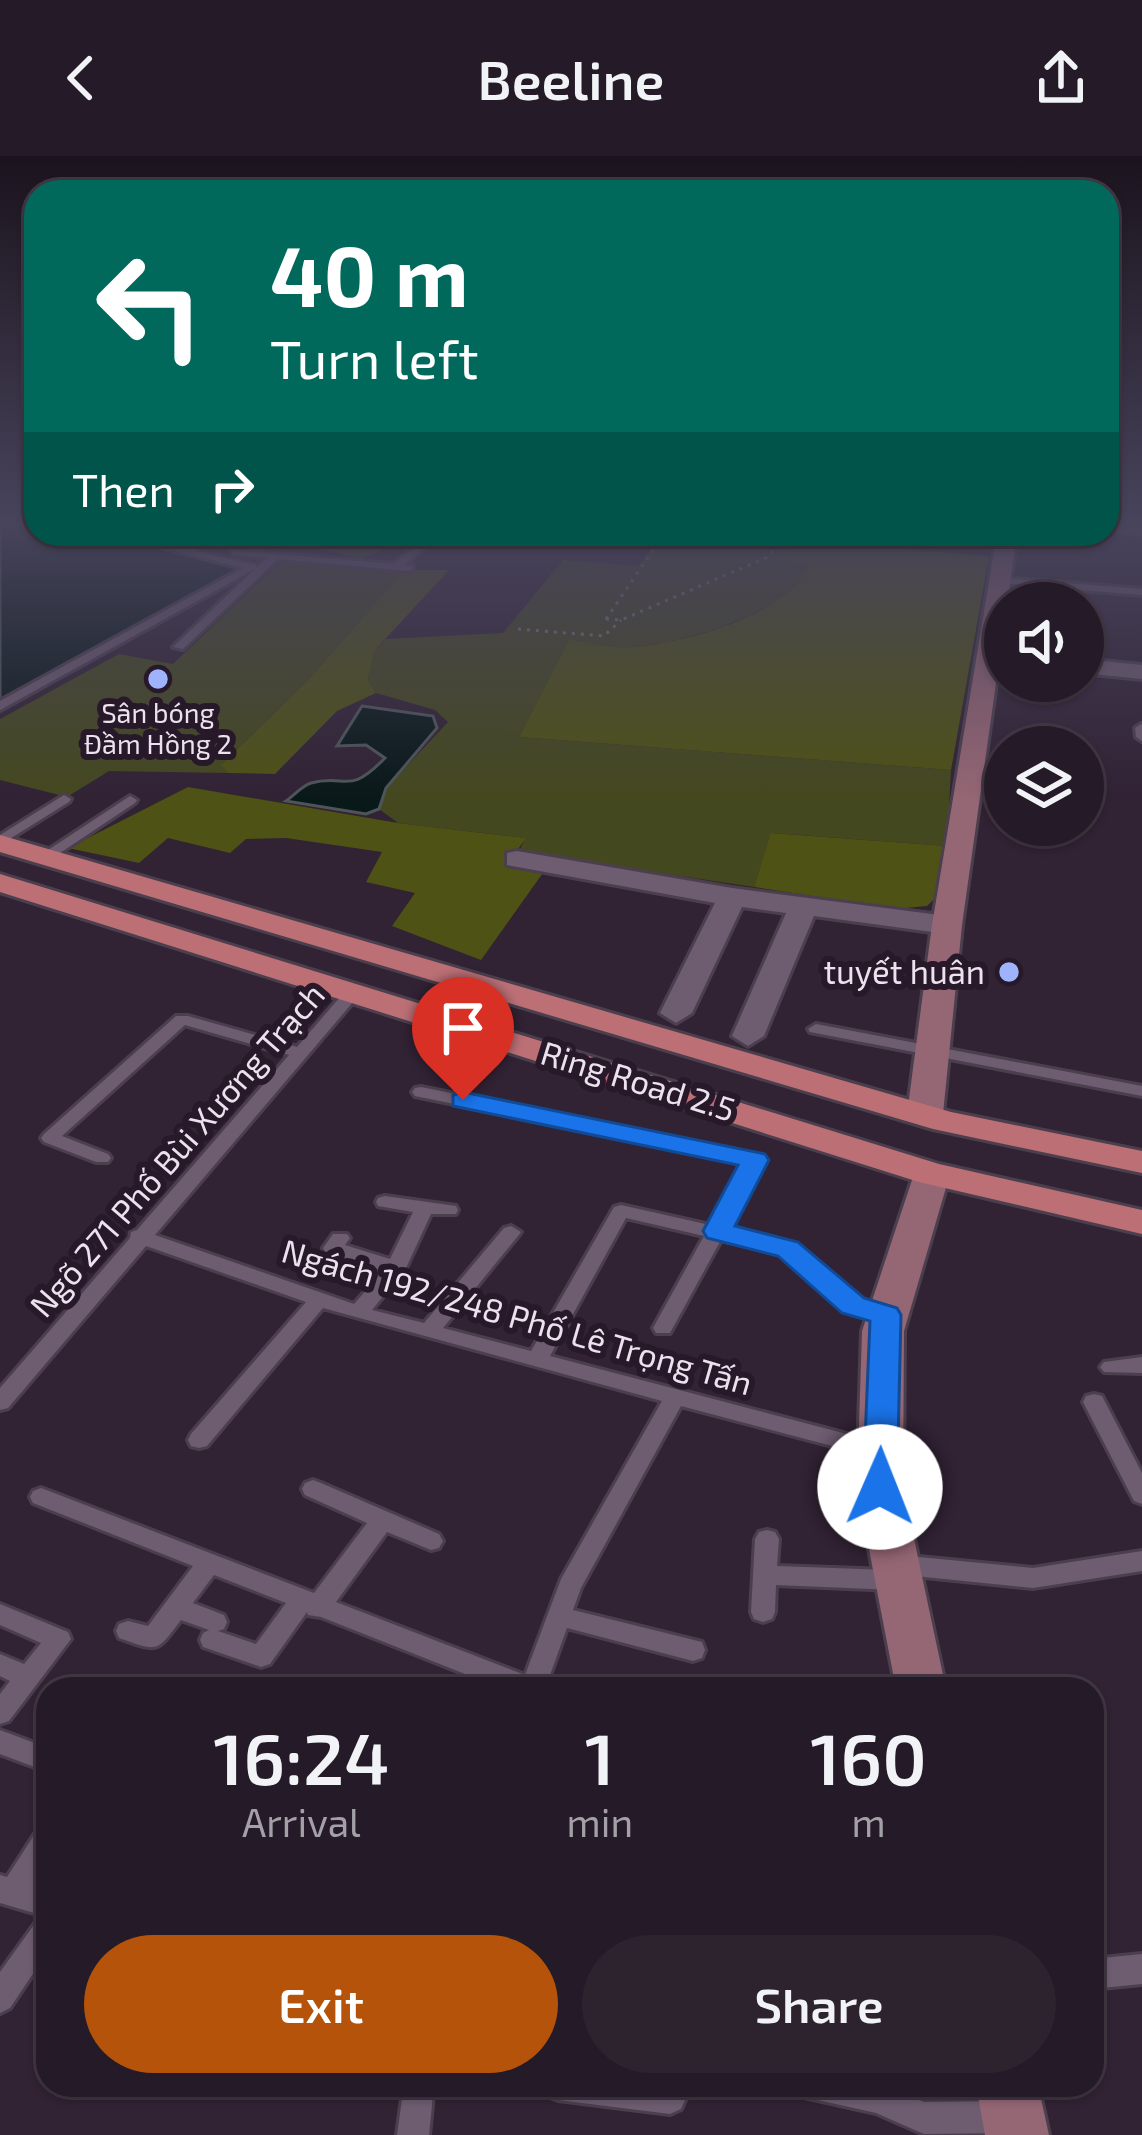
<!DOCTYPE html>
<meta charset="utf-8">
<style>
:root{--surface:#251a27;--page:#2d232f;--text:#f1f3f6;--muted:#a3a1a7;--line:#423844;--accent:#b45309}
body{margin:0;font-family:"Exo 2",sans-serif;background:var(--page);color:var(--text);height:100vh;display:flex;flex-direction:column;font-size:45px;white-space:nowrap}
*{box-sizing:border-box;margin:0}
p{font-size:39px;color:var(--muted)}
.icon{flex:none;width:66px;height:66px;fill:none;stroke:currentColor;stroke-width:2;stroke-linecap:round;stroke-linejoin:round}
.map{position:relative;flex:1;overflow:hidden}
.side{position:absolute;left:36px;top:1521px;width:1068px;height:420px;display:flex;flex-direction:column;background:var(--surface);border-radius:36px;box-shadow:0 3px 9px #0004,0 0 0 3px var(--line)}
.side>*{flex:none}
.hud{position:absolute;left:24px;top:24px;width:1095px;height:366px;border-radius:36px;box-shadow:0 3px 9px #0004,0 0 0 3px var(--line);background:#00695c;color:#fff;overflow:hidden}
.buttons{position:absolute;left:984px;top:426px;display:grid;gap:24px}
.buttons a{display:grid;place-items:center;width:120px;height:120px;border-radius:50%;background:var(--surface);box-shadow:0 3px 9px #0004,0 0 0 3px var(--line);font-size:60px}
.pin{position:absolute;display:grid;place-items:center;width:102px;height:102px;color:#fff;margin:-123px -51px;border-radius:50% 50% 50% 0;rotate:-45deg;box-shadow:0 0 12px #0007}
.pin .icon{rotate:45deg}
.me{position:absolute;width:132px;margin:-66px;rotate:1deg;stroke-linejoin:round;filter:drop-shadow(0 0 9px #0008)}
.turn{display:flex;align-items:center;gap:42px;height:252px;padding:0 48px;font-size:54px}
.turn .icon{width:156px;height:156px;stroke-width:2.5}
.turn b{display:block;font-size:84px;line-height:102px}
.then{display:flex;align-items:center;height:114px;padding:0 48px;background:#0003;gap:24px;font-size:45px}
.eta{display:flex;justify-content:space-evenly;align-items:center;height:204px;text-align:center}
.eta b{font-size:72px;font-weight:600;line-height:84px}
.button{display:flex;gap:24px;margin-top:auto;padding:24px 48px}
.button a{flex:1;height:138px;border-radius:72px;background:var(--accent);color:#fff;font-size:48px;font-weight:600;line-height:138px;text-align:center}
.button a+a{background:var(--page);color:var(--text)}
header{display:flex;justify-content:space-between;align-items:center;height:156px;padding:0 48px;background:var(--surface);font-size:54px;font-weight:600}
.map>svg:first-child{display:block}
.green{fill:#44481e}
.forest{fill:#4e5214}
.water{fill:#091819;stroke:#4d5559;stroke-width:3}
.lines{fill:none;stroke-linecap:round;stroke-linejoin:round}
.lane-casing{stroke:#4b3f4e;stroke-width:6}
.street-casing{stroke:#4b3f4e;stroke-width:6}
.secondary-casing{stroke:#4b3f4e;stroke-width:6}
.primary-casing{stroke:#4b3f4e;stroke-width:6}
.path{stroke:#847787;stroke-width:3;stroke-dasharray:3 6;stroke-linecap:butt}
.lane{fill:#6e5c71;fill-rule:evenodd}
.street{fill:#6e5c71;fill-rule:evenodd}
.secondary{fill:#956674;fill-rule:evenodd}
.primary{fill:#bc7076;fill-rule:evenodd}
.route{fill:#1a73e8;stroke:#114b97;stroke-width:3}
.poi-dot{fill:#9fb3fd;stroke:#27182a;stroke-width:4.5}
.labels{text-anchor:middle;stroke-width:12;stroke-linejoin:round;paint-order:stroke}
.far-poi-label{font-size:27px;fill:#ece2ee;stroke:#27182a}
.poi-label{font-size:33px;fill:#ece2ee;stroke:#27182a;text-anchor:end}
.street-label{font-size:33px;fill:#ece2ee;stroke:#27182a}
</style>
<header><svg class="icon" aria-label="back" viewBox="0 0 24 24"><path d="M15 5l-7 7 7 7"/></svg>Beeline<svg class="icon" aria-label="share" viewBox="0 0 24 24"><path d="M12 15V3M7 8l5-5 5 5M5 13v7h14v-7"/></svg></header>
<div class="map">
<svg width="1142" height="1979" viewBox="0 0 1142 1979">
<rect width="100%" height="100%" fill="#312234"/>
<g class="green">
<path d="M259,378H419L361,403Z"/>
<path d="M660,378L793,383L779,401L810,408C783,460 691,484 635,491C614,493 590,487 569,485L519,581L951,614L947,690L772,677L754,731L519,696L525,682L398,667L379,653L386,632L448,566L435,554L376,537L368,524L375,494L386,483L503,477L563,404L639,410Z"/>
<path d="M282,404L404,414L310,522L222,608L229,617L109,615L67,641L0,624V563L119,498L173,508Z"/>
</g>
<g class="forest">
<path d="M793,383L989,400L951,614L519,581L569,484C590,487 614,493 635,491C689,485 783,461 809,409L778,402Z"/>
<path d="M404,414H449L375,494L368,524L376,537L337,555L275,618L229,617L221,609L310,522Z"/>
<path d="M188,631L398,667L526,682L506,710L545,714L481,804L392,770L415,737L366,726L382,696L286,682L246,683L230,697L168,682L139,707L68,692Z"/>
<path d="M771,677L947,690L944,733L927,750L895,753L754,731Z"/>
</g>
<g class="water">
<path d="M0,366H36V378H106L228,404L245,414L0,546Z"/>
<path d="M362,550L433,560L437,572L386,632L379,653L366,658L286,645C292,641 303,629 311,627C347,617 347,641 385,602L366,589L337,590Z"/>
</g>
<g class="lines">
<defs>
<g id="lane">
<path d="M109,378H126L179,391L202,378H214L195,389L200,392L196,395L256,409V412L267,402L235,399L232,398V394L393,408L431,378H442L404,409L413,410V414L409,415L278,403L183,493L173,491L255,413L0,554V545L243,412Z"/>
<path d="M865,378H906L1007,386L1012,389L1007,392L870,381Z"/>
<path d="M1003,422L1142,433V439L999,427L998,425Z"/>
<path d="M1141,568L1142,569V585L1136,581L1135,572Z"/>
<path d="M64,639L71,643L69,646L0,689V679Z"/>
<path d="M130,640L137,644L135,647L51,703H41L39,700Z"/>
<path d="M353,831L361,836L359,839L155,1079L354,1148L383,1115L326,1097L323,1092L333,1078H347L350,1082L345,1089L390,1103L413,1056L378,1050L376,1046L378,1042L385,1040L456,1050L458,1054L456,1058H431L406,1112L372,1154L424,1167L504,1072L511,1070L521,1076L518,1080L443,1172L531,1195L614,1051L621,1049L710,1069L744,1007L415,940L412,936L415,932L421,931L761,1000L764,1004L727,1073L795,1088L860,1144L893,1154L896,1159L893,1164L886,1166L846,1154L782,1098L721,1084L670,1177H656L653,1172L704,1080L626,1062L550,1200L881,1287L889,1289L892,1295L889,1301L881,1303L681,1250L581,1432L573,1454L702,1486L705,1494L702,1502L693,1505L567,1472L545,1533H503L321,1461L308,1459L307,1456L270,1508L261,1511L203,1491L200,1484L203,1477L209,1474L181,1464C156,1497 159,1496 119,1482L116,1475L119,1468L128,1465L148,1470L193,1410L33,1347L30,1341L33,1335L41,1332L49,1335L314,1437L367,1367L305,1339L302,1333L305,1327L313,1324L321,1327L439,1378L443,1385L439,1392L431,1394L387,1376L336,1446L525,1519L561,1423L662,1245L323,1152L207,1290L199,1292L191,1290L188,1284L191,1278L306,1146L146,1090L8,1252L0,1254V1232L130,1082L131,1076L137,1074L289,899L185,869L62,980L108,998L111,1002L108,1006H96L44,986L41,982L44,978L176,860H188L297,891L347,833ZM214,1419L286,1447L256,1488L218,1475L224,1473L227,1466L224,1459L193,1447Z"/>
<path d="M816,868L1142,930V940L810,876L808,873Z"/>
<path d="M1142,1201V1217L1104,1216L1100,1211L1104,1206Z"/>
<path d="M1094,1238L1102,1240L1142,1317V1348L1134,1345L1083,1246L1086,1240Z"/>
<path d="M767,1374L775,1376L779,1383L777,1410L889,1414L886,1409L890,1402L898,1399L1033,1412L1142,1395V1415L1033,1432L905,1419L907,1424L903,1431L895,1434L776,1429L775,1456L772,1463L763,1466L754,1463L751,1456L755,1383L759,1376Z"/>
<path d="M0,1448L68,1476L71,1483L9,1565L0,1568V1538L10,1525L0,1520V1498L24,1508L41,1487L0,1469Z"/>
<path d="M0,1574L48,1592V1616L0,1598Z"/>
<path d="M48,1669V1707L34,1729L48,1733V1795L10,1852L0,1857V1816L41,1759L0,1747V1719L7,1721L38,1673Z"/>
<path d="M1142,1798V1828L1092,1833V1803Z"/>
<path d="M404,1929H434L429,1979H397Z"/>
<path d="M543,1929H676L681,1931L686,1942L681,1953L670,1958L558,1944L547,1940Z"/>
<path d="M796,1929H883L924,1946L1004,1945L1015,1950L1020,1961L1015,1972L1004,1977L924,1978L876,1957L800,1940Z"/>
</g>
<g id="street">
<path d="M1107,366H1142V378L1107,375Z"/>
<path d="M1083,503L1142,509V523L1083,517Z"/>
<path d="M517,695L732,732L947,760L962,769L947,778L814,760L764,880L748,890L732,880L786,757L742,751L692,857L676,867L660,857L715,747L507,709V697Z"/>
</g>
<g id="secondary">
<path d="M997,378H1017L962,769L943,958L925,969L907,958L932,769Z"/>
<path d="M932,1006L950,1018L904,1175L903,1331L946,1533H896L857,1331L862,1175L914,1018Z"/>
<path d="M976,1929H1038L1049,1979H985Z"/>
</g>
<g id="primary">
<path d="M0,679L951,956L1142,995V1017L933,973L0,696Z"/>
<path d="M0,718L939,1008L1142,1054V1078L919,1026L0,736Z"/>
</g>
</defs>
<use href="#lane" class="lane-casing"/>
<use href="#street" class="street-casing"/>
<use href="#secondary" class="secondary-casing"/>
<use href="#primary" class="primary-casing"/>
<g class="path">
<path d="M606,463L621,464L768,401L789,378"/>
<path d="M606,463L664,378"/>
<path d="M518,473L604,480L621,464"/>
</g>
<use href="#lane" class="lane"/>
<use href="#street" class="street"/>
<use href="#secondary" class="secondary"/>
<use href="#primary" class="primary"/>
</g>
<linearGradient id="sky" x2="0" y2="1"><stop stop-color="#1b131d"/><stop offset="0.57" stop-color="#48445c"/><stop offset="1" stop-color="#48445c" stop-opacity="0"/></linearGradient>
<rect width="1142" height="643" fill="url(#sky)"/>
<path class="route" d="M463,936L765,998L769,1004L735,1070L798,1086L864,1142L897,1152L901,1159L897,1331L892,1340H868L863,1331L870,1165L842,1157L778,1100L707,1082L703,1075L738,1009L453,950V939Z"/>
<g class="poi-dot">
<circle cx="158" cy="523" r="12"/>
<circle cx="1009" cy="816" r="12"/>
</g>
<g class="labels">
<g class="far-poi-label">
<text x="158" y="567">Sân bóng<tspan x="158" dy="31">Đầm Hồng 2</tspan></text>
</g>
<g class="poi-label">
<text x="985" y="828">tuyết huân</text>
</g>
<g class="street-label">
<text transform="translate(638 925) rotate(17)" y="12">Ring Road 2.5</text>
<text transform="translate(177 994) rotate(-49)" y="12">Ngõ 271 Phố Bùi Xương Trạch</text>
<text transform="translate(517 1161) rotate(16)" y="12">Ngách 192/248 Phố Lê Trọng Tấn</text>
</g>
</g>
</svg>
<div class="buttons">
<a><svg class="icon" aria-label="sound" viewBox="0 0 24 24"><path d="M4 9h4l5-4v14l-5-4H4zM17 9q2 3 0 6"/></svg></a>
<a><svg class="icon" aria-label="layers" viewBox="0 0 24 24"><path d="M12 4l9 5-9 5-9-5zM3 14l9 5 9-5"/></svg></a>
</div>
<div class="pin" style="left:463px;top:944px;background:#d93025"><svg class="icon" aria-label="arrive" viewBox="0 0 24 24"><path d="M6 21V4h12l-3 4 3 4H6"/></svg></div>
<svg class="me" style="left:880px;top:1331px" viewBox="-20 -20 40 40"><circle r="19" fill="#fff"/><path d="M0-13L10 11 0 6-10 11z" fill="#1a73e8"/></svg>
<div class="hud">
<div class="turn"><svg class="icon" aria-label="left" viewBox="0 0 24 24"><path d="M17 20v-9H6M10 6l-5 5 5 5"/></svg><div><b>40 m</b>Turn left</div></div>
<div class="then">Then<svg class="icon" aria-label="right" viewBox="0 0 24 24"><path d="M7 20v-9h11M14 6l5 5-5 5"/></svg></div>
</div>
<section class="side">
<div class="eta">
<div><b>16:24</b><p>Arrival</p></div>
<div><b>1</b><p>min</p></div>
<div><b>160</b><p>m</p></div>
</div>
<div class="button"><a>Exit</a><a>Share</a></div>
</section>
</div>
